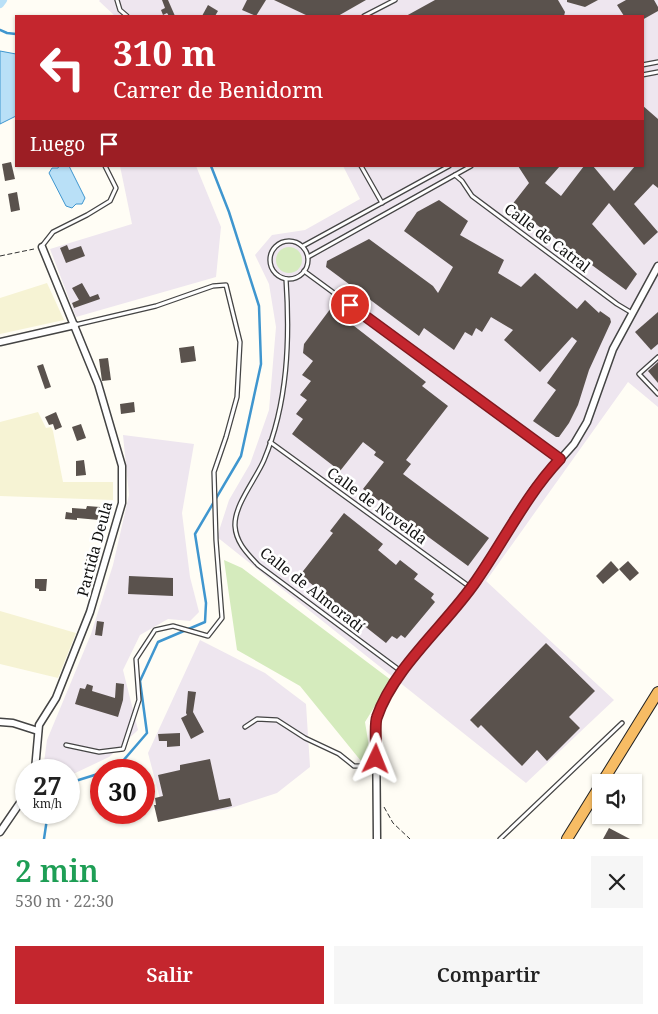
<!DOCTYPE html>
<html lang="es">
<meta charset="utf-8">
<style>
:root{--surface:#fff;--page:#f6f6f6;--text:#222;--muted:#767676;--accent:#c4262e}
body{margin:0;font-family:"Noto Serif",serif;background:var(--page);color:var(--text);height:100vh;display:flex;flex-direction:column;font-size:19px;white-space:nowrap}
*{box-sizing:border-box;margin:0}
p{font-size:16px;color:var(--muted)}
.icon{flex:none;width:28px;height:28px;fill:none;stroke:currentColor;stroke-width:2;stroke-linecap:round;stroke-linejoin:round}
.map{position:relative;height:839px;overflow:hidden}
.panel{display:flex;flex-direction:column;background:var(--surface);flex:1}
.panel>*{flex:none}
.guide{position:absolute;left:15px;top:15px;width:629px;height:152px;border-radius:0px;box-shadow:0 1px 4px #0004;background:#c4262e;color:#fff;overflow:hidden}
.fabs{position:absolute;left:592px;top:774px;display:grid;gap:10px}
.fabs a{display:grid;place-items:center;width:50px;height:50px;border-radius:0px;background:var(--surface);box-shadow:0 1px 4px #0004;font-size:25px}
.speed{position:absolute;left:15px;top:759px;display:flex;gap:10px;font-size:25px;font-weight:700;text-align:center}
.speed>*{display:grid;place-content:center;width:65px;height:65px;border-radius:50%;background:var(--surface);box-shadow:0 1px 4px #0004;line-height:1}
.speed small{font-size:12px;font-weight:400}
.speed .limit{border:8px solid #d22;background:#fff;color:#111}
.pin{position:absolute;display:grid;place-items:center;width:42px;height:42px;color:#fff;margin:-21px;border:2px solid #fff;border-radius:50%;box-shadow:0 1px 5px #0007}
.me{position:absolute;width:55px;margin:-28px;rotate:2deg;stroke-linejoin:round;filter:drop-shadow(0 0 4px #0008)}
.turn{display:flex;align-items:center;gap:18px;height:105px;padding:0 15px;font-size:22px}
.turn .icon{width:65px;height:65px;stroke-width:2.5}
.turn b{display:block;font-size:35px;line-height:42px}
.then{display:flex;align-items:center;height:48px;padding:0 15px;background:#0003;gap:10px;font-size:19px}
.round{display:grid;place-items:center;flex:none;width:52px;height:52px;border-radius:0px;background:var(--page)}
.summary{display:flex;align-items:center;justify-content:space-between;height:85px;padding:0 15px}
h1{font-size:30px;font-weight:600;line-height:38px;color:#1e9e55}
.action{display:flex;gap:10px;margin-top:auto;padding:10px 15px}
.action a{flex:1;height:58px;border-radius:0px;background:var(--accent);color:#fff;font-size:20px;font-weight:600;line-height:58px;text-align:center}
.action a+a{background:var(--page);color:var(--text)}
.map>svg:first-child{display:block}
.industrial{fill:#eee6ef}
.farmland{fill:#f6f3d4}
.green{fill:#d5ebbd}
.water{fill:#b9e0f7;stroke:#3f96cf}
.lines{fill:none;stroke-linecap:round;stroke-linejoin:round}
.stream{stroke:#3f96cf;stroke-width:2.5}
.canal{stroke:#b9e0f7;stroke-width:8}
.building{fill:#5a524d}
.service-casing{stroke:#444;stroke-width:5.5}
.minor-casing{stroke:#444;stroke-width:9}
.trunk-casing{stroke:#222;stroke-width:12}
.path{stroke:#333;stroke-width:1;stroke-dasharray:5 2.5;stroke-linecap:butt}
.service{stroke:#fff;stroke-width:3}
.minor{stroke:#fff;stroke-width:6}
.trunk{stroke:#f7bc64;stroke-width:10}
.route-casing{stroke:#7f191e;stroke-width:12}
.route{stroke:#c4262e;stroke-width:9}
.labels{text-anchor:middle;stroke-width:5;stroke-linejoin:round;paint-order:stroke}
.street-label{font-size:15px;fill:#111;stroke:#fff}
</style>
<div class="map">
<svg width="658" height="839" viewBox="0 0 658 839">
<rect width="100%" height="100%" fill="#fffdf5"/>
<g class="industrial">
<path d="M100,0H658V407L628,382L486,581L614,700L526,783L217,537L229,500L250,464L269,410L276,327L269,284L255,255L272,235L305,230L360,199L343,166H642V16H115L99,1Z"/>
<path d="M120,166H196L221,227L216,277L76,317L50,249L132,224Z"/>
<path d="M123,435L194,444L182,513L190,577L199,612L190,621L168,619L140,635L123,670L138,730L109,757L69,776V770H43L47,740L91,634L113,565L129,495Z"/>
<path d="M200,640L265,673L306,704L310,767L277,793L228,809L165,818L148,753Z"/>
</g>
<g class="farmland">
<path d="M47,283L64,320L0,334V298Z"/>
<path d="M38,412L46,428L51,427L53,431L63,482H113V500L0,496V422Z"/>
<path d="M0,611L76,633L58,678L0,664Z"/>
</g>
<g class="green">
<circle cx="289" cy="260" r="13"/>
<path d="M224,560L242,568L391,680L365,722L370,753L361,761L300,686L237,650Z"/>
</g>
<g class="water">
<path d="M0,51L16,54V116L0,124Z"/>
<path d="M59,166H69L85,198L82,204H76L72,208L66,206L49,173L52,168H58Z"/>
</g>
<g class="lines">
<g class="stream">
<path d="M0,30L7,33L16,34"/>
<path d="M113,770L116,769L147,733L140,681L158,642L205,622L206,603L195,534L241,456L261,364L259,306L229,212L211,166"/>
<path d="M69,783L101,773"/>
<path d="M44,839L48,812"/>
</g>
<path class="canal" d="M0,4L3,0"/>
</g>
<g class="building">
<path d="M162,0H168L175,16H169L167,13L163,15L161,10L165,8Z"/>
<path d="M247,0H266L256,16L242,10Z"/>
<path d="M274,0H366L338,16H308Z"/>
<path d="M435,0H558L565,12L564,16H406Z"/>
<path d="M567,0H598L585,7L567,2Z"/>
<path d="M626,0H654L658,7V11L642,20V16H624L617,5Z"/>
<path d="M208,5L218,11L215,16H202Z"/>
<path d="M642,105L658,119V188L653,184L634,204L658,232L644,245L609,203L592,224L637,274L626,290L511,206L529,183L518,166H560L545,183L561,196L584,166H593L614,191L635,166H642Z"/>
<path d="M11,162L15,179L5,181L2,164Z"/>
<path d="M17,192L20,210L11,212L8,194Z"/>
<path d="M439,200L468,221L460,235L504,260L498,273L521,287L535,273L577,309L585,300L599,313L600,311L610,318L611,322L589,370L578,405L569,423L559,437H556L533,421L556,390L547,383L577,341L572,337L540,372L504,340L513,330L491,317L482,332L476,328L472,336L465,332L454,350L424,328L419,336L326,267L327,261L369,239L433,286L438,293L453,267L404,231L417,212Z"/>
<path d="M67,245L69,250L81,246L85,256L66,263L60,248Z"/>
<path d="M82,283L90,297L98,294L100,299L74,308L72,303L79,300L72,288Z"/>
<path d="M331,308L426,382L422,386L448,406L406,460L411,464L403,474L489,538L468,566L363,489L384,462L374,455L376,452L363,442L340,471L292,434L303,419L296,414L307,400L300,395L311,381L302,375L313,361L303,353L304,344Z"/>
<path d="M658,312V344L651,350L635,332Z"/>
<path d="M194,346L196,361L181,363L179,348Z"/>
<path d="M108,358L111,380L102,381L99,359Z"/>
<path d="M658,362V383L648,371Z"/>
<path d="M43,364L51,387L45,389L37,366Z"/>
<path d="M134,402L135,412L121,414L120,404Z"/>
<path d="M56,412L62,427L55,430L53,424L49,425L45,417Z"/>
<path d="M81,424L86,438L77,441L72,427Z"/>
<path d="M84,460L86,475L76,476V461Z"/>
<path d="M87,506L100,507L99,520L77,518V520L65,519L66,512L72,513V508L86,509Z"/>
<path d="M344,513L383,544L378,550L396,565L400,560L418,574L414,579L434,594L431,598L435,602L405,638L401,635L397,639L392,636L386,643L300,575L333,533L330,531Z"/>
<path d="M88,553L94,555V557L96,558L93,571L84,568Z"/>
<path d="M611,561L619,570L603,584L596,576Z"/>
<path d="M628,561L639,573L630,581L619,569Z"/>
<path d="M129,576L173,578V596L128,594Z"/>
<path d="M35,579H47L46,591H39V589L35,588Z"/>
<path d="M97,621L104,622L102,636L95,635Z"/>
<path d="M546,643L595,691L569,717L580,728L547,761L537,750L522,766L481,725L478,728L470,720Z"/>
<path d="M116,683L124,684L123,700L118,717L75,704L80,688L85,689L87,684L93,686L92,691L115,698Z"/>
<path d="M188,691L196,692L193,712L204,732L191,739L181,718L187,715L186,713Z"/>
<path d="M180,733V746L167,747V741H159L158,734Z"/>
<path d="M210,759L219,800L230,798L232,806L158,822L154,805H156L155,798L163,796L158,775L180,770V765Z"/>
<path d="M609,828L630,839H603Z"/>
</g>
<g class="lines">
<defs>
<g id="service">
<path d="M117,0L120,10L127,16"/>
<path d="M364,16L395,0"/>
<path d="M642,65L658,62"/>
<path d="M642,75L658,72"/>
<path d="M361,166L382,203"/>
<path d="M455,175L462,181L472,196L617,304L632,313"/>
<circle cx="289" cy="260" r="19"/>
<path d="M42,246L53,232L87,215L110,201L116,188L105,166"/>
<path d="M303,246L449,166"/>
<path d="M308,257L471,166"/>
<path d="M304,271L560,459"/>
<path d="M286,279C290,339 288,403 264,460C256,479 234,505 235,526C236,543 248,554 258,565L402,672"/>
<path d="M658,357L639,374L658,394"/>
<path d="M270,442L470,587"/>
<path d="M245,727L257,719L277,720L305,738L339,754L354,766H369L376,759"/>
<path d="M66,745L99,752L123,749L139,700L136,659L155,630L173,626L208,636L222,618L216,540L214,472L226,437L237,397L240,342L226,285L213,286L156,306L75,325"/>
<path d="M500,839L622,723"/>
</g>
<g id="minor">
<path d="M0,342L75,325"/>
<path d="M0,722L13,723L38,731"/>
<path d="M35,770L39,725L56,698L90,612L122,503V466L98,384L42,247"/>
<path d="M0,832L26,794"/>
<path d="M377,839L376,720L384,700L402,672L475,583L534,489L574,444L587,422L613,349L658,266"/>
</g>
<path id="trunk" d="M567,839L658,692"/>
</defs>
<use href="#service" class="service-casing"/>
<use href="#minor" class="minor-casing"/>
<use href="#trunk" class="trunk-casing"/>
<g class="path">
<path d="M0,256L34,249"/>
<path d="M384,807L393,823L410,839"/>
</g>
<use href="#service" class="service"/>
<use href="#minor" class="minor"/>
<use href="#trunk" class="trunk"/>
</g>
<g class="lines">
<defs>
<path id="route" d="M350,305L560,459C526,495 504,541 476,581C446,625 394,667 377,717C374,724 377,749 376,759"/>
</defs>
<use href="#route" class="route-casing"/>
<use href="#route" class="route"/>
</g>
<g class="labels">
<g class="street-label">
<text transform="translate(547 238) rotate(37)" y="5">Calle de Catral</text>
<text transform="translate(377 506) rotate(36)" y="5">Calle de Novelda</text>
<text transform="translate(95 549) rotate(-75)" y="5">Partida Deula</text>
<text transform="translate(312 590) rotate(38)" y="5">Calle de Almoradí</text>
</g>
</g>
</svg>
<div class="fabs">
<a><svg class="icon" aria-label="sound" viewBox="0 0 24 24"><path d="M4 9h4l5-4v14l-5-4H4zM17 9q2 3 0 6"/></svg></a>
</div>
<div class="speed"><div>27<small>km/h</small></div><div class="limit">30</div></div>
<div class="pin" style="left:350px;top:305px;background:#d93025"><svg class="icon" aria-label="arrive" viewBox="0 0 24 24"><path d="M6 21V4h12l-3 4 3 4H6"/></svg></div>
<svg class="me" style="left:376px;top:759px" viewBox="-20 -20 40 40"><path d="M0-17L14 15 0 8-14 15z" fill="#c4262e" stroke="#fff" stroke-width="4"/></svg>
<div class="guide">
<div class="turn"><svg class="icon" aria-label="left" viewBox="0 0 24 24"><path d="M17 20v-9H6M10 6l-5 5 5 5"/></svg><div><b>310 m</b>Carrer de Benidorm</div></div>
<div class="then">Luego<svg class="icon" aria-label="arrive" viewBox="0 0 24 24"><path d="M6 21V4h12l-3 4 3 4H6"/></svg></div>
</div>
</div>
<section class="panel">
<div class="summary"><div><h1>2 min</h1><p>530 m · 22:30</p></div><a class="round"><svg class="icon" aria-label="close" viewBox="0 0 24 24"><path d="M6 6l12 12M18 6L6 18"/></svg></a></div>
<div class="action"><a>Salir</a><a>Compartir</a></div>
</section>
